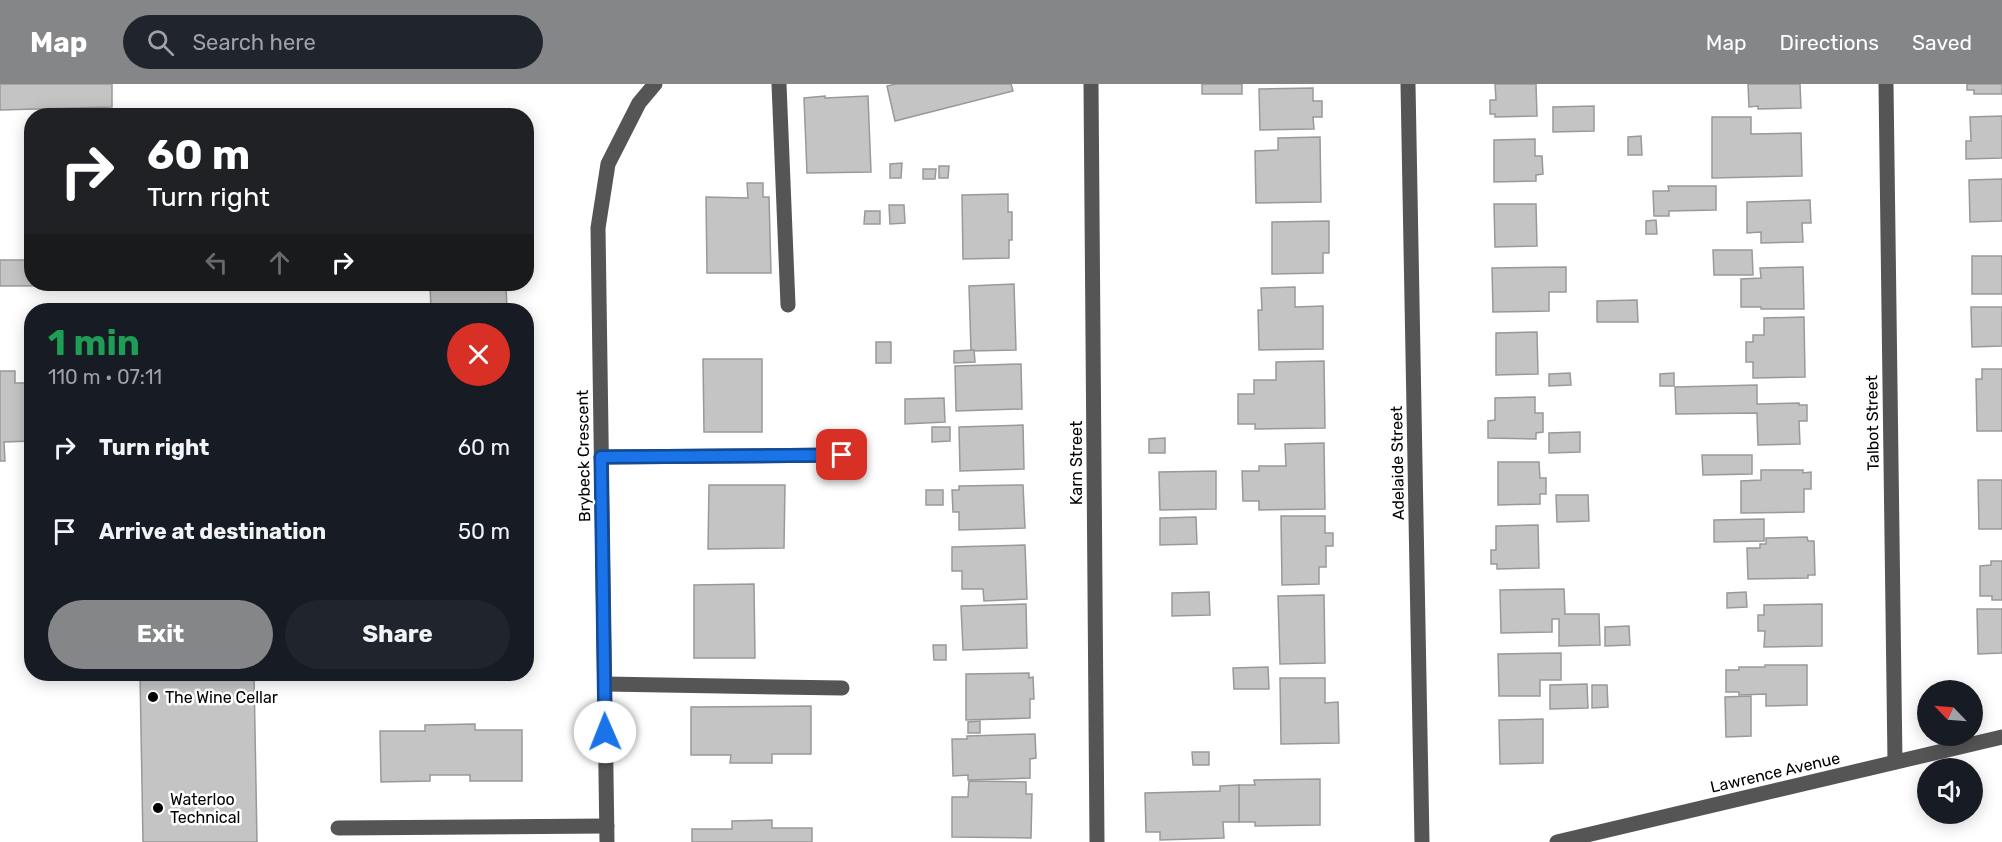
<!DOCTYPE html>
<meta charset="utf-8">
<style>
:root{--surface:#171b24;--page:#20242c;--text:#f1f3f6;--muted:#9ea1a6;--accent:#858687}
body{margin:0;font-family:Rubik,sans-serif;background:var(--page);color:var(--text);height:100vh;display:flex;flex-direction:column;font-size:22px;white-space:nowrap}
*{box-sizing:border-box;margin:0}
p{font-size:20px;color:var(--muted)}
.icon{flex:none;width:33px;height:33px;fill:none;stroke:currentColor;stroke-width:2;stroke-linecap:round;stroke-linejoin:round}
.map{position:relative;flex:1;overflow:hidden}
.drawer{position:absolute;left:24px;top:219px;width:510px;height:378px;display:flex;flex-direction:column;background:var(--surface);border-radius:24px;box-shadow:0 3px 15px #0003}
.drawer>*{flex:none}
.hud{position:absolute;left:24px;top:24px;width:510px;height:183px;border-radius:24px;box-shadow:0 3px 15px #0003;background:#202124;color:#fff;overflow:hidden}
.needle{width:39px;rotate:295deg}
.fabs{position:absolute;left:1917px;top:596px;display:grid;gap:12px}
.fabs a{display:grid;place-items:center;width:66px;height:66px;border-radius:50%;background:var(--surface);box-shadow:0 3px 15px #0003;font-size:30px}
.pin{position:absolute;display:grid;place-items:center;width:51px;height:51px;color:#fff;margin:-26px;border-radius:12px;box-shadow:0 3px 9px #0006}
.me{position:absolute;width:66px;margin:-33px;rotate:359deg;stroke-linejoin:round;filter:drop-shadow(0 0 4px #0008)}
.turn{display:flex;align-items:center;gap:21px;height:126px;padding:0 24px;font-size:27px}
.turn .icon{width:78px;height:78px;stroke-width:2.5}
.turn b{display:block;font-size:42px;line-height:51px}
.lanes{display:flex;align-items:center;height:57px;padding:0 24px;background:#0003;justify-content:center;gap:30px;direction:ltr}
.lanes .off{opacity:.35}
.round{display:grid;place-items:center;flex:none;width:63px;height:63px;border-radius:32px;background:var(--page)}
.head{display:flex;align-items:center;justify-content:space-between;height:102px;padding:0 24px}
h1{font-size:36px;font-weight:700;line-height:45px;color:#1e9e55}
.primary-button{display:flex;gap:12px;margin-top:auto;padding:12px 24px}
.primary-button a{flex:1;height:69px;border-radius:36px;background:var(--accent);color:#fff;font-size:24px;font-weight:700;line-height:69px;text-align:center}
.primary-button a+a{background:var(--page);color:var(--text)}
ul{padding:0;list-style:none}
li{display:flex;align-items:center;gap:18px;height:84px;padding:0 24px}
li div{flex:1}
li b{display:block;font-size:22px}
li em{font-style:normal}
header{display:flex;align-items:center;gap:36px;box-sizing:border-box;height:84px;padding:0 30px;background:var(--accent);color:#fff}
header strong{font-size:28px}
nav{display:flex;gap:33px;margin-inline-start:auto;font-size:21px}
.search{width:420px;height:54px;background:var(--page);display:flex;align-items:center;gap:15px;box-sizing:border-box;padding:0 21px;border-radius:33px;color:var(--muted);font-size:22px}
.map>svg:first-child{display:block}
.building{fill:#c4c4c4;stroke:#999;stroke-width:1.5}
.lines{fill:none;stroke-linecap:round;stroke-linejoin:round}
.minor{stroke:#555;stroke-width:15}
.route-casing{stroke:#114b97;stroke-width:15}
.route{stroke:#1a73e8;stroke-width:10}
.poi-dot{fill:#000;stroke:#fff;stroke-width:2}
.labels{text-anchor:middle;stroke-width:5;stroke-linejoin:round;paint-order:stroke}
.street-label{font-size:16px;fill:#000;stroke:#fff}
.poi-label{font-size:16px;fill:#000;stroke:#fff;text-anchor:start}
</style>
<header>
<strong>Map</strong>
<div class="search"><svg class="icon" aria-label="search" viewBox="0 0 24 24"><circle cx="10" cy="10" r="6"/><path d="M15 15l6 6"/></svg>Search here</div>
<nav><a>Map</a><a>Directions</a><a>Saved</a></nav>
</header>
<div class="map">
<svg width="2002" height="758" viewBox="0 0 2002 758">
<rect width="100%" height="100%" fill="#fff"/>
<g class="building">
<path d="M0,0H112V23L0,26Z"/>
<path d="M896,0H1011L1013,7L895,37L887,2Z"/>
<rect x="1202" y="0" width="40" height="10"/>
<path d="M1495,0H1536L1537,32L1495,33V30H1490V16H1496Z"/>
<path d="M1748,0H1800L1801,24L1758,25V22L1749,23Z"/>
<path d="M1967,0H2002V10H1974V6H1967Z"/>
<path d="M1313,4V17H1322V33H1313L1314,45L1260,46L1259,5Z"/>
<path d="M825,12V14L868,12L871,88L807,89L804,14Z"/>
<path d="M1594,22V47L1553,48V23Z"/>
<path d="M2002,32V74L1966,75V57H1971L1970,33Z"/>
<path d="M1712,33H1751V50L1801,49L1802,92L1712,94Z"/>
<path d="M1641,52L1642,71H1628V53Z"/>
<path d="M1320,53L1321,118L1256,119L1255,67L1278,66V54Z"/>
<path d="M1535,55V72H1542L1543,90L1536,91V97L1494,98V56Z"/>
<path d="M902,79L901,94H890V80Z"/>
<path d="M939,82H949L948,94H939Z"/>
<path d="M923,85H936L935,95H923Z"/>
<path d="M2002,95V137L1970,138L1969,96Z"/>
<path d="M747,99H763V113H769L771,189H707L706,113L748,114Z"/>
<path d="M1668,102H1716V126L1669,127V132H1654L1653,107H1669Z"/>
<path d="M1008,110V128H1012V156H1009V174L963,175L962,111Z"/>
<path d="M1810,116L1811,139H1802L1803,158L1761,159V148L1747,149V118Z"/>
<path d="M1494,120H1536L1537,162L1495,163Z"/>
<path d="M889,121H904L905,139L890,140Z"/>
<path d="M865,127H880V140H864Z"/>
<path d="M1656,136L1657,150H1646V137Z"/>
<path d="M1329,137V169H1323V189L1272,190V138Z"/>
<path d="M1713,166H1752L1753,191H1714Z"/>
<rect x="1972" y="172" width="30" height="38"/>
<path d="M0,176H32V200L243,201L0,202Z"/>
<path d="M1566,183V208H1549V227L1493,228L1492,184Z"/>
<path d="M1803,183L1804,225H1761V223H1741V195L1761,194L1760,184Z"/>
<path d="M430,200H514L506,201L507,226H431Z"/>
<path d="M1014,200L1016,266L971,267L969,202Z"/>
<path d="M1295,203V223L1323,222V265L1259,266L1258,226H1262L1261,204Z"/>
<path d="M1637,216L1638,238H1597V217Z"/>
<path d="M1971,223H2002V262L1972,263Z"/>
<path d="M1804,233L1805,293L1753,294V278H1746V258H1753V251H1764V234Z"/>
<path d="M1537,248L1538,290L1496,291V249Z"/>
<rect x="876" y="258" width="15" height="21"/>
<path d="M974,266L975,278L954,279V267Z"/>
<path d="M703,275H762V348H704Z"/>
<path d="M1324,277L1325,344L1255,345V340H1238V310H1254V296H1276V278Z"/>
<path d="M1021,280L1022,325L956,327L955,282Z"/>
<path d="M1982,285H2002V347H1977L1976,295H1982Z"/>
<path d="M0,287H15V299H32V357L4,358L5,377H0Z"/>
<path d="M1570,289L1571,301L1549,302V290Z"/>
<path d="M1674,289V302H1660V290Z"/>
<path d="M1757,301V320L1799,319V321H1807V337H1799L1800,360L1758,361L1757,329L1676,330L1675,303Z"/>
<path d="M1535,313V329H1543V348L1536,349V355L1488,354V337L1495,336V314Z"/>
<path d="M944,314L945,338L905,340V315Z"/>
<path d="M1023,341L1024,385L960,387L959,343Z"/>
<path d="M932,343H950V357L932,358Z"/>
<path d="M1580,348V368L1549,369V349Z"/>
<path d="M1165,354V369H1149V355Z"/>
<path d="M1324,359L1325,425L1259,426V417H1243L1242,387H1259V382H1286L1285,360Z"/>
<path d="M1702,371H1752V390L1703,391Z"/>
<path d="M1498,378H1539L1540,394H1546V410H1540V420L1498,421Z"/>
<path d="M1761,386H1803V389L1811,388V405H1804V428L1741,429V397L1761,396Z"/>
<path d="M1216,387V425L1160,426L1159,388Z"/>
<path d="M1978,396H2002V445H1979Z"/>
<path d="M709,401H785L784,464L708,465Z"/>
<path d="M1023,401L1025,444L959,446V428H953L952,406H959V402Z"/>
<rect x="926" y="406" width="17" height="15"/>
<path d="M1556,411H1588L1589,437L1557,438Z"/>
<path d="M1281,432H1325V449H1333V462H1326V483H1319V500L1282,501Z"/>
<path d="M1196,433L1197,460L1160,461V434Z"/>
<path d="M1764,435V457L1714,458V436Z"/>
<path d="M1538,441L1539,484L1497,485V480H1491V466H1496V442Z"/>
<path d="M1807,453L1808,457H1814L1815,491H1808V494L1748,495L1747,464H1760V460H1766V454Z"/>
<path d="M1025,461L1027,515L984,517L983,505H962V487H952V463Z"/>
<path d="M1991,477H2002V516H1992V512H1980V482L1991,481Z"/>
<path d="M754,500L755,574H694V501Z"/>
<path d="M1564,505L1565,530H1599L1600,561L1559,562V535H1552V548L1501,549L1500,506Z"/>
<path d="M1209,508L1210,531L1172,532V509Z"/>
<path d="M1746,508L1747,523L1727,524V509Z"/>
<path d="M1324,511L1325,579L1280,580L1278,512Z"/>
<path d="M1026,520L1027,564L963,566L961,522Z"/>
<path d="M1822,520V562L1764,563L1765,547H1758V531H1764V521Z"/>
<path d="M1977,525H2002V569L1978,570Z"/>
<path d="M1629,542L1630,561L1605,562V543Z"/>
<path d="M933,561H946V576H934Z"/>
<path d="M1561,569V596H1540V612H1499L1498,570Z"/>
<path d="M1765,581H1807V621L1766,622V610L1739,611V608H1726V586H1739V583H1765Z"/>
<path d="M1268,583L1269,605H1234L1233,584Z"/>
<path d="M1029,589V594L1033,593L1034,615H1030V634L966,636V590Z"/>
<path d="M140,590H254L257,758H143Z"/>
<path d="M465,590H517V593L465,595Z"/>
<path d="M1280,594H1325V619L1338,618L1339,659L1281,660Z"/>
<path d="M1587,600L1588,624L1550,625V601Z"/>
<path d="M1592,601H1607L1608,623L1592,624Z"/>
<path d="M1751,612V652L1726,653L1725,613Z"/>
<path d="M811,622V670H772V679H730L731,671H691V623Z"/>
<path d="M1543,635V679L1500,680L1499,636Z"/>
<path d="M980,637V649H968V638Z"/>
<path d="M475,640V646H522V697H470V691H430V697L381,698L380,647H425V641Z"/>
<path d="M1035,650L1036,674L1030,675V694L968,696V691L953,692L952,655H967V652Z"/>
<path d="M1192,668H1209V681H1193Z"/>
<path d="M1320,695V741L1255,742V738H1239V701H1255L1254,696Z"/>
<path d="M969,697L1026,698V710H1032L1031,754L952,753V713H968Z"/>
<path d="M1239,701V738H1223L1224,754L1160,756V748H1146L1145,709L1220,707V702Z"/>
<path d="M772,736V744H812V758H692V745H732V737Z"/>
</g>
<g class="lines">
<g class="minor">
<path d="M779,0L788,221"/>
<path d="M1091,0L1097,758"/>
<path d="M1408,0L1422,758"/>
<path d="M1886,0L1895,678"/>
<path d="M601,373L842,371"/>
<path d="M605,600L842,604"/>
<path d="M338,744L607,742"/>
<path d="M607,758L598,144L608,80L639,19L655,0"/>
<path d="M1557,758L2002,653"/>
</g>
</g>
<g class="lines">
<defs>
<path id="route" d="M605,648L601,373L842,371"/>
</defs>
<use href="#route" class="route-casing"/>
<use href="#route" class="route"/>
</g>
<g class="poi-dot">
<circle cx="153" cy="613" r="6"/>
<circle cx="158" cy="724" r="6"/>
</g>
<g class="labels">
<g class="street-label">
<text transform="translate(1872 339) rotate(-91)" y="6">Talbot Street</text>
<text transform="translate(583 372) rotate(-91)" y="6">Brybeck Crescent</text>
<text transform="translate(1076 379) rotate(-90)" y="6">Karn Street</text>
<text transform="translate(1397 379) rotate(-91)" y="6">Adelaide Street</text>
<text transform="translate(1775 688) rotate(-13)" y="6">Lawrence Avenue</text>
</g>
<g class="poi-label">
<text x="165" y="619">The Wine Cellar</text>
<text x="170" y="721">Waterloo<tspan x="170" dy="18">Technical</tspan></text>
</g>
</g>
</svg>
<div class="fabs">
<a><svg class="needle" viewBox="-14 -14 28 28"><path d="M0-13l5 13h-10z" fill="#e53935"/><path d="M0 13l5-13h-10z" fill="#9ea1a6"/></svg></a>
<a><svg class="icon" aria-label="sound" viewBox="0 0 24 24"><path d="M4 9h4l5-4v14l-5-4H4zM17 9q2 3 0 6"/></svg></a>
</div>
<div class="pin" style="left:842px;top:371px;background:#d93025"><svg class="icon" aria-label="arrive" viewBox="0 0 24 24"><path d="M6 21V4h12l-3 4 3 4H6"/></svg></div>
<svg class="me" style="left:605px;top:648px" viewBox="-20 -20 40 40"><circle r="19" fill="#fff"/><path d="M0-13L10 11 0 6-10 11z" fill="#1a73e8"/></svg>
<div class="hud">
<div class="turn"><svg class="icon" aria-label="right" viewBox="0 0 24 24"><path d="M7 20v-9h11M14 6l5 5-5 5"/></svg><div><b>60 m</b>Turn right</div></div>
<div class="lanes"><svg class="icon off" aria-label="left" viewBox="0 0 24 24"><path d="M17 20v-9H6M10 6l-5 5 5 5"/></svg><svg class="icon off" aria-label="ahead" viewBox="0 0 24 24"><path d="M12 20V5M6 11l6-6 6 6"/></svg><svg class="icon" aria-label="right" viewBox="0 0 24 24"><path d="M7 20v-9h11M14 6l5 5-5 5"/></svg></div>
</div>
<section class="drawer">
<div class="head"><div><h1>1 min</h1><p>110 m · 07:11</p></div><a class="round" style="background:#d93025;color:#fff"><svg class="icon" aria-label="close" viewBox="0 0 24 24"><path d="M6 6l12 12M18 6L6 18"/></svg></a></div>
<ul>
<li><svg class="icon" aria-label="right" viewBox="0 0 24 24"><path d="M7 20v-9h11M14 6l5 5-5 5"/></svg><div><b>Turn right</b></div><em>60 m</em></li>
<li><svg class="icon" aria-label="arrive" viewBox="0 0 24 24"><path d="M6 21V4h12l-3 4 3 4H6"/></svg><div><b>Arrive at destination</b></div><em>50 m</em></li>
</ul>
<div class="primary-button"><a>Exit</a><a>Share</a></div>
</section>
</div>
